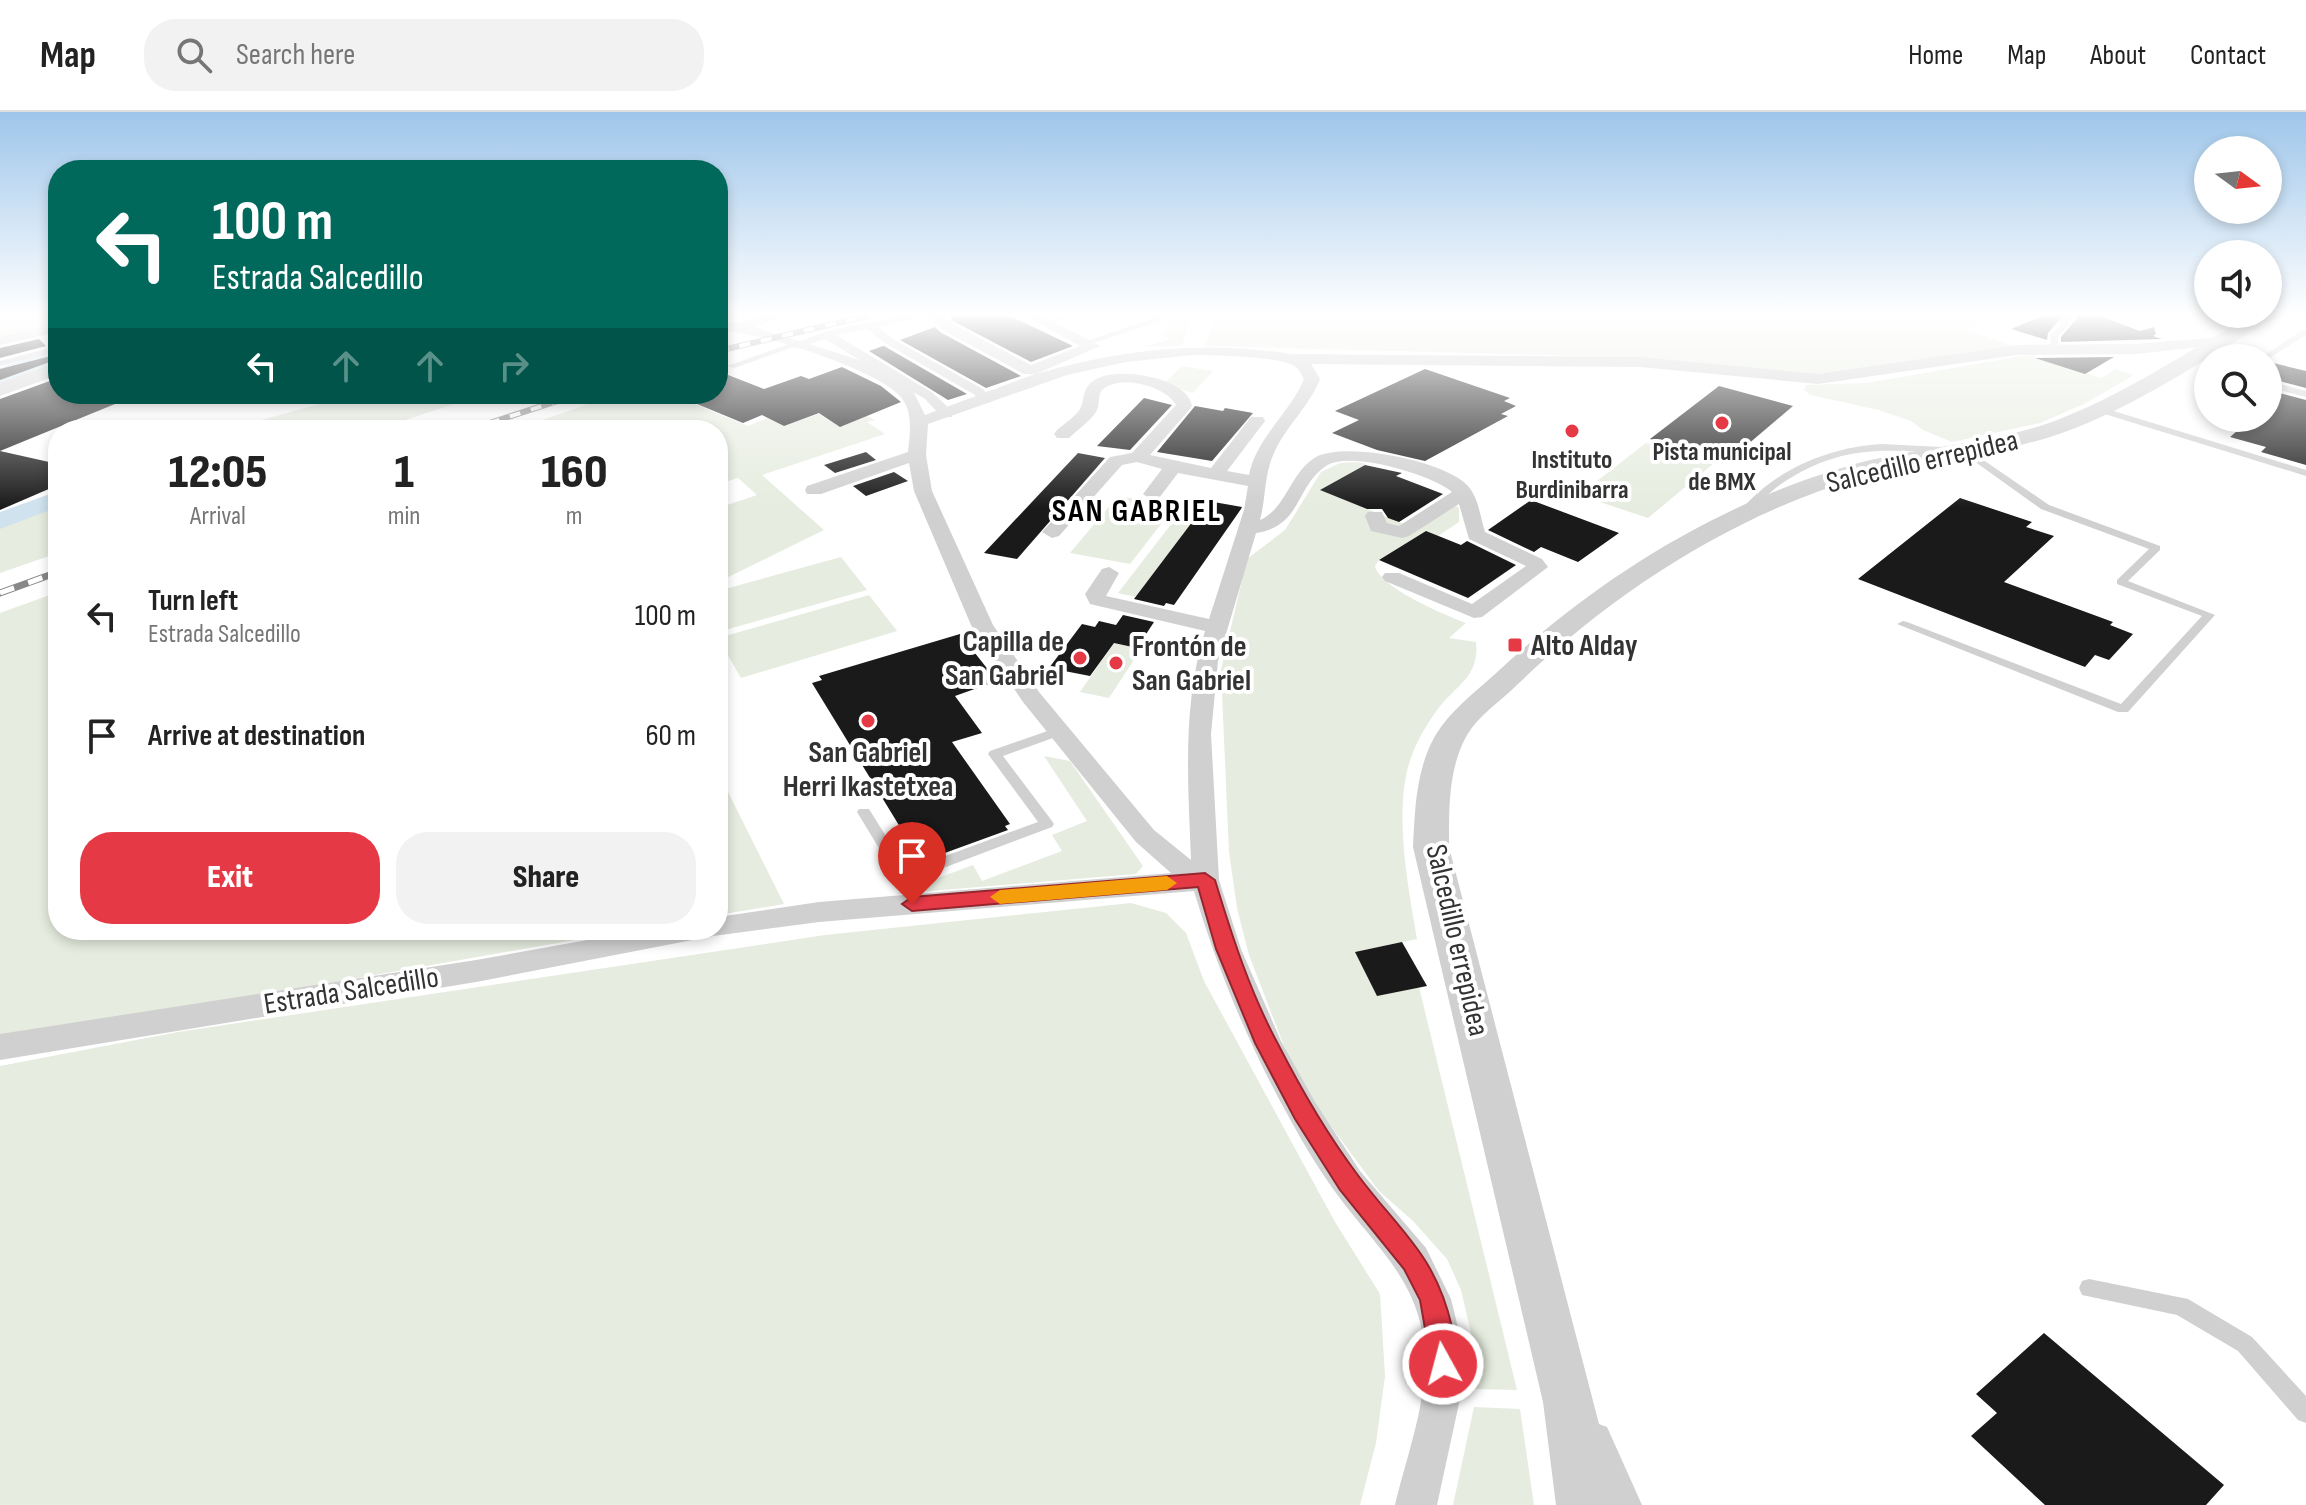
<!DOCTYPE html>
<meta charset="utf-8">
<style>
:root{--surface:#fff;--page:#f2f2f2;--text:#222;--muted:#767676;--line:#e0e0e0;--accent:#e63946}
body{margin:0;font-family:"Sofia Sans Condensed",sans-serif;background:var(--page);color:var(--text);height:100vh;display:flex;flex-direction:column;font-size:30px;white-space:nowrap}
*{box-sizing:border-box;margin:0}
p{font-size:26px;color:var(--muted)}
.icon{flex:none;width:44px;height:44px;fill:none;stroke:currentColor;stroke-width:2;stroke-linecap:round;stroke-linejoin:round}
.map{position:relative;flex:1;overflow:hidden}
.side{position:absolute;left:48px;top:308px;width:680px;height:520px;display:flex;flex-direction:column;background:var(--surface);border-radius:32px;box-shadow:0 4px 12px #0003}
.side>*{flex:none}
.banner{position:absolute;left:48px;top:48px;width:680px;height:244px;border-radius:32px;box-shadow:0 4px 12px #0003;background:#00695c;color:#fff;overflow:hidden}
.needle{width:52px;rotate:105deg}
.buttons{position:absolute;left:2194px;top:24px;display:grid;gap:16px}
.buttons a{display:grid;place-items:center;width:88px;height:88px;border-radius:50%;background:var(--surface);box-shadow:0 4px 12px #0003;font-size:40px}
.pin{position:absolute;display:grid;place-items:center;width:68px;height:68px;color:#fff;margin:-82px -34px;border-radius:50% 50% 50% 0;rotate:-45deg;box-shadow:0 0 8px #0007}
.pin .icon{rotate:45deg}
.me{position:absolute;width:88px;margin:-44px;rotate:353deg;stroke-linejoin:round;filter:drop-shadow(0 0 6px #0008)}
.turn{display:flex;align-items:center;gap:28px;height:168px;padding:0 32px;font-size:36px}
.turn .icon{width:104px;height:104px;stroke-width:2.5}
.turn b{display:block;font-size:56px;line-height:68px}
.lanes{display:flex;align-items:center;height:76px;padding:0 32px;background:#0003;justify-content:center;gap:40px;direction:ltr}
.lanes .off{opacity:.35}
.eta{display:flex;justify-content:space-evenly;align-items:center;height:136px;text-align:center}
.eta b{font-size:48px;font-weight:800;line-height:56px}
.action{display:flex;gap:16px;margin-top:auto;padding:16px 32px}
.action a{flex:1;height:92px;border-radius:32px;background:var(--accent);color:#fff;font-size:32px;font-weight:800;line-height:92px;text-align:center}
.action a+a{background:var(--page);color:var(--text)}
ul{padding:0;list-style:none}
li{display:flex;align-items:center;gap:24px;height:120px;padding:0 32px}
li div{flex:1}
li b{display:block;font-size:30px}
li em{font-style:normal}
header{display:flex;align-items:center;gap:48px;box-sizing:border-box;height:112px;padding:0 40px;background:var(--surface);border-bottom:2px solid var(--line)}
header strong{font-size:38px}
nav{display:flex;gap:44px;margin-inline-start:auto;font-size:28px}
.search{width:560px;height:72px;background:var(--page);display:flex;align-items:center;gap:20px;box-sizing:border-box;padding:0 28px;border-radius:32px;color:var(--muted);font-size:30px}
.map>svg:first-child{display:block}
.green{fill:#e6ecdf}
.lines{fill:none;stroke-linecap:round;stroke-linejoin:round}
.canal{fill:#cfe2ee;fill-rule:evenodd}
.river{fill:#cfe2ee;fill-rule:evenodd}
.building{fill:#1a1a1a}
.service{fill:#d0d0d0;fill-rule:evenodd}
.pedestrian{fill:#d0d0d0;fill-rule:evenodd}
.minor{fill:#d0d0d0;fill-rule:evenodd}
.tertiary{fill:#d0d0d0;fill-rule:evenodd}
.rail-far1-casing{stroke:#888;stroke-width:6}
.rail-casing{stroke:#888;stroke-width:7}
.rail-far1{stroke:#fff;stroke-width:4;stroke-dasharray:11;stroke-linecap:butt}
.rail{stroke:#fff;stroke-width:5;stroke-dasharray:15;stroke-linecap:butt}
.route{fill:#e63946;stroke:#96252e;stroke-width:2}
.slow{fill:#f59e0b}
.poi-dot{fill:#e63946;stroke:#fff;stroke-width:3}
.labels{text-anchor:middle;stroke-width:8;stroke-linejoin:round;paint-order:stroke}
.far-poi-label{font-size:26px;font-weight:bold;fill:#333;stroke:#fff}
.street-label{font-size:30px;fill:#333;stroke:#fff}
.poi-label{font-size:30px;font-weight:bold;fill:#333;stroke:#fff;text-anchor:start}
.far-district-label{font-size:32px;font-weight:bold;letter-spacing:2px;fill:#000;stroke:#fff}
</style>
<header>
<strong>Map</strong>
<div class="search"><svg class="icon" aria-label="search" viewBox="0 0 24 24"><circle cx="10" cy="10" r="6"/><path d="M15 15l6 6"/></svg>Search here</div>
<nav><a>Home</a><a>Map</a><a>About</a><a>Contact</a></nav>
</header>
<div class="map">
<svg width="2306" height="1393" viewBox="0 0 2306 1393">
<rect width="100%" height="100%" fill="#fff"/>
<g class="green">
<path d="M0,201H58V213L0,226Z"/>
<path d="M1169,201H1192L1182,234L1144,235L1170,227L1159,221L1168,216Z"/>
<path d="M1217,201H1986L1967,218L2014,234L1822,263L1617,245L1205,234Z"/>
<path d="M2028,243L2101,266L2116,257L2134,263L2084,292L2040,311L1952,330L1923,318L1911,309L1879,298L1810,283L1804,278L1806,273L1867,271Z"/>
<path d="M1182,254L1213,259L1193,281L1164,272Z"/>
<path d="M356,282H484L375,318H225Z"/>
<path d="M617,282H679L696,293L748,314L768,306L784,314L845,293L875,308L867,310L885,322L762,363L824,418L718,470V396L757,383L738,366L718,372V318H514Z"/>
<path d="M1646,331L1713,352L1648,406L1579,383Z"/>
<path d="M1357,350L1366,352L1321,378L1416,417L1456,394L1459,396V410L1438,424L1426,419L1379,448L1375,454C1380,476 1445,503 1466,511L1449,526L1476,530C1480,567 1453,574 1435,601C1427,612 1419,626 1414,638C1391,689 1408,774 1417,827L1355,840L1419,875L1517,1278L1472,1277L1474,1234L1461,1178L1447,1147L1413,1109L1379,1079L1307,982L1286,939L1249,843L1237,796L1229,740L1221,558L1247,447L1285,418L1321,360L1340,351Z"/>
<path d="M1118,384L1175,394L1130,452L1070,441Z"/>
<path d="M58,385V441L0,461V407Z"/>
<path d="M1189,389L1206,392L1136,485L1118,481Z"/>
<path d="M841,445L867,478L718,520V479Z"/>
<path d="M58,480V818H631L0,929V501Z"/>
<path d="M869,483L897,519L741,566L718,526Z"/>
<path d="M1114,531L1141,537L1109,586L1080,580Z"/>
<path d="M1044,644L1070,649L1143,754L1136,762L895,782L973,753L982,769L1062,739L1052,723L1087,709Z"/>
<path d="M718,660L784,792L718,803Z"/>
<path d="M1131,791L1166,801L1186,821L1204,869L1335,1110L1380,1182L1385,1264L1376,1331L1360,1393H0V954L178,920L825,823Z"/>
<path d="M1474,1295L1520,1297L1534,1393H1453Z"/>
</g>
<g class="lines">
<g class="canal">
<path d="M237,311L248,318H225L228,313Z"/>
<path d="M58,379V395L0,417V400Z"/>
</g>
<path class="river" d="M58,236V259L0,280V256Z"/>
</g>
<g class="building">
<path d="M949,201H1004L1073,234L1031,250L953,209Z"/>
<path d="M2050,201H2065L2048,221L2047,228L2011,217Z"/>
<path d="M2074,201H2092L2140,219L2154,215L2156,222L2153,224L2162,227L2061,230V225L2078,205Z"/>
<path d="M935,215L940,220L1021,264L986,276L900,228Z"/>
<path d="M39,227L46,234L0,246V236Z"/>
<path d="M883,234H884L967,282L948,288L869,239Z"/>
<path d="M55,243L58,247L0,268V257Z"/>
<path d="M2114,245L2085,262L2035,246Z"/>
<path d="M2269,250L2306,259V276L2268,266Z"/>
<path d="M842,255L881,274L901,290L840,315L819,301L784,314L762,303L743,311L685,287L700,282H718V259L764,277L801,264L809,267Z"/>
<path d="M1425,257L1510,286L1504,289L1516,294L1501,302L1508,304L1425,349L1377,338L1332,321L1359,308L1335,299Z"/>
<path d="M58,266V282L137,283L0,339L58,352V373L0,398V287Z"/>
<path d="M1719,274L1793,294L1727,350L1650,327Z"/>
<path d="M2268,278L2306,288V353L2261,340L2266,335L2230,325L2252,306H2268Z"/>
<path d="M1144,286L1172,293L1130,338L1097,334Z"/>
<path d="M1195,294L1223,299L1225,296L1253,301L1212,349L1157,340Z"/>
<path d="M866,340L876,348L835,361L824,353Z"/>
<path d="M1078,341L1105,346L1017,447L984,441Z"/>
<path d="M1365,353L1402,361L1396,364L1443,382L1399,410L1388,406L1382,397H1367L1320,378Z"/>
<path d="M894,360L908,369L866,384L853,374Z"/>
<path d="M1960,386L2032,410L2026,415L2054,424L2004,470L2113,510L2110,513L2133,522L2109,548L2095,543L2085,555L1858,467Z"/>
<path d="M1531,388L1619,421L1578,450L1541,435L1534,440L1488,418Z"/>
<path d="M1208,389L1242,395L1241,397L1174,493L1166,491L1164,494L1134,487Z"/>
<path d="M1426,419L1461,433L1467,429L1516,453L1468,486L1379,448Z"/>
<path d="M1123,503L1154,510L1137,536L1114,531L1090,564L1049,556L1082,512L1095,515L1099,509L1116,513Z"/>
<path d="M960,522L997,569L955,584L982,621L952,630L1010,712L1005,714L1008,718L931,746L929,743L919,746L812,571L822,568L819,564Z"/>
<path d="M1402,830L1427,874L1377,884L1355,840Z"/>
<path d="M2044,1221L2224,1373L2206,1393H2045L1971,1324L1997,1301L1976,1282Z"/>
</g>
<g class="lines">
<g class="service">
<path d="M1081,201H1097L1044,211L1040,209Z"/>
<path d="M1154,201H1162V209L1090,232L1083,230L1155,206Z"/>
<path d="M2068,202L2075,204L2067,210L2069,213L2058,224V238L2051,240L2050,223L2061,213L2060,207Z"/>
<path d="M2303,218H2306V223L2268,247L2260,246Z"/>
<path d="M792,231L799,233L734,256L727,254Z"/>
<path d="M58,234V239L0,254V249Z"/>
<path d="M2268,269L2306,279V285L2268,275Z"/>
<path d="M2098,296H2104L2306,358V364L2098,300Z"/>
<path d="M1882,332L1942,335L1947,338L1942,341C1882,337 1841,334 1787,368C1776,375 1767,383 1758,392C1752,397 1747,404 1740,408L1735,405C1770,360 1826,335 1882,332Z"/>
<path d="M1963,334L2049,393L2160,434V438L2128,469L2215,503L2128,600H2118L1897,512L1903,509L1907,510L2121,592L2202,504L2117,472V468L2149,437L2041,397L1960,339V335Z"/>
<path d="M1059,615L1066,619L1064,622L1003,644L1052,709L1054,712L1052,715L909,769H899L857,700L859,697H869L907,758L1038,710L988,642L990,639Z"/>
<path d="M2089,1167L2188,1187L2252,1225L2306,1284V1311L2298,1308L2238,1239L2177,1203L2082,1183L2079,1176L2082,1169Z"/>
</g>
<path class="pedestrian" d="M917,201H937L879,215L893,227L983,277L991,288L989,291H981L975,283L885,231L867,217L836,223L933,281L952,299V305H942L925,287L825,227L795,236L789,233L827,219Z"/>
<g class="minor">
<path d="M771,201H791L755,215L866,250L912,277L925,303L1035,262H1024L941,217L928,204L930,201H946L944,204L951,211L1031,253L1080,234L1020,201H1037L1100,234L1036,262C1120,237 1204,228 1291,242L1640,245L1818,262L2017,233L2136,232L2219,225L2226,229L2219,233L2136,242L2017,243L1818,272L1640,255L1311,252L1320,267C1309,295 1286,314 1274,341C1264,362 1266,386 1260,408C1287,396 1290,360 1316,345C1345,329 1446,349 1468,374C1479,387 1480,404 1485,420L1542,447L1548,455L1482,505L1474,506L1385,469L1382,465L1385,461H1399L1472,492L1526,454L1469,427L1459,392L1409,424L1402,426L1371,419L1365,404L1368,400H1382L1387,411L1399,414L1452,380C1432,363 1350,338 1326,354C1295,375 1302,414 1256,421L1218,549L1211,622L1219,768L1241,837L1281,929L1315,990L1360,1059L1426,1136L1451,1187L1462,1232L1463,1273L1437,1393H1395C1407,1342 1430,1284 1424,1231C1416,1165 1373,1132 1336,1081C1320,1059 1304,1033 1291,1009C1250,936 1218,859 1194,779L819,810L713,824L476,870L0,948V922L476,848L643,818H718V805L819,790L1171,761L1136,730L1023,590L971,513L914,379L909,351L821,382H807L805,378L807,374L908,340C910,320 914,297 898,282C867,254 759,220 718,218V210L739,211ZM1193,243C1214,244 1282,243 1297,256C1299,257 1303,266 1304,267C1290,301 1256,326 1249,363L1227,359L1265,309L1263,305H1251L1211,356L1150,343L1190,297L1192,294C1188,265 1114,253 1093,269C1082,277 1085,287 1080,297C1075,305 1064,312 1057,318L1054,322L1057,326H1069C1077,318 1092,308 1097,298C1101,289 1096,281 1106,275C1124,263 1167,275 1176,293L1132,341L1110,345L1042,420L1052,426L1059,424L1122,353L1137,350L1162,357L1143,382L1152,388L1159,386L1178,361L1248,374L1244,398L1209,507L1106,484L1119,461L1109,455L1102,457L1085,482L1090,492L1205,519C1182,594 1188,670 1191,748L1154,718L1039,580L993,513L932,379L926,343L928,312L1067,263L1126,250Z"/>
<path d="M58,212V220L0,233V225Z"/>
</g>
<g class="tertiary">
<path d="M2276,201L2275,206C2205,246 2138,294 2062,321C1997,344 1928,345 1862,365C1733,403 1615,479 1518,572C1502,588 1479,603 1467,623C1448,657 1449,697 1449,735L1599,1312L1607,1315L1642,1393H1556L1543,1290L1413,735C1415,696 1416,658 1435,624C1450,599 1473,582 1494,563C1594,469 1713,394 1845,355C1911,335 1981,334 2046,312C2120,286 2186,240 2254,202Z"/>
<path d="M58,250V263L0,284V271Z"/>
</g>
<defs>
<g id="rail-far1">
<path d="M718,239L880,201"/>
<path d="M468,318L579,282"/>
</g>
<path id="rail" d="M0,481L58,460"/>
</defs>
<use href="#rail-far1" class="rail-far1-casing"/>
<use href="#rail" class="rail-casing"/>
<use href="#rail-far1" class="rail-far1"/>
<use href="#rail" class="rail"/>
</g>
<linearGradient id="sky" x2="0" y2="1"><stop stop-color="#9ec6ea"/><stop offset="0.51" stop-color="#fff"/><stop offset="1" stop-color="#fff" stop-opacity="0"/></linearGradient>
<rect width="2306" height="396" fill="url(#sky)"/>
<path class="route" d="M1205,761L1215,768C1232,824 1250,880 1278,932C1301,977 1327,1022 1357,1062C1399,1119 1435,1141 1452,1215C1456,1231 1459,1246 1453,1262L1443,1266L1433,1262L1420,1188L1404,1157L1340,1078L1295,1007L1255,931L1216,837L1198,775L912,799L902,792L912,785Z"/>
<path class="slow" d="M1167,764L1177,771L1167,778L1000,792L990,785L1000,778Z"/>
<g class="poi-dot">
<circle cx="1722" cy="311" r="8"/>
<circle cx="1572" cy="319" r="8"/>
<rect x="1507" y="525" width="16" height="16" rx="4"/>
<circle cx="1080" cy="546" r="8"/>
<circle cx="1116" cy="551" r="8"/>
<circle cx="868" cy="609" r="8"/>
</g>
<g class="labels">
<g class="far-poi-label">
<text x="1722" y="348">Pista municipal<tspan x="1722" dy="30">de BMX</tspan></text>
<text x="1572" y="356">Instituto<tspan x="1572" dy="30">Burdinibarra</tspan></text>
</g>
<g class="street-label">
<text transform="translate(1922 349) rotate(-13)" y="10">Salcedillo errepidea</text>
<text transform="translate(1458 828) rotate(77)" y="10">Salcedillo errepidea</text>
<text transform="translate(351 878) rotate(-9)" y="10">Estrada Salcedillo</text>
</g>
<g class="poi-label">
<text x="1064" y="539" text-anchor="end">Capilla de<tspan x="1064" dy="34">San Gabriel</tspan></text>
<text x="1531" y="543">Alto Alday</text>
<text x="1132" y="544">Frontón de<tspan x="1132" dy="34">San Gabriel</tspan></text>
<text x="868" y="650" text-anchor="middle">San Gabriel<tspan x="868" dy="34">Herri Ikastetxea</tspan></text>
</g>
<g class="far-district-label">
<text x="1137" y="409">SAN GABRIEL</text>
</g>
</g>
</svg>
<div class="buttons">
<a><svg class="needle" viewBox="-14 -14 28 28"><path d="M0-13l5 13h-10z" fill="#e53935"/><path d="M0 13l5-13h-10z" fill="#767676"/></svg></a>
<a><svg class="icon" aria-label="sound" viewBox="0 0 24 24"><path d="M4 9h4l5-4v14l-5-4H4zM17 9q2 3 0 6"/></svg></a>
<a><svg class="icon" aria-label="search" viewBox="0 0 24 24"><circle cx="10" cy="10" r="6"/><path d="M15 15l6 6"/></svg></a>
</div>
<div class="pin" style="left:912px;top:792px;background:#d93025"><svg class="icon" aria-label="arrive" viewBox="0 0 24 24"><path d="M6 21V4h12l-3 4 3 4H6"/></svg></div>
<svg class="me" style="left:1443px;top:1252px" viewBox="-20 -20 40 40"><circle r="17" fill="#e63946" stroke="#fff" stroke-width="3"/><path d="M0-11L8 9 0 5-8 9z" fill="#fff"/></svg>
<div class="banner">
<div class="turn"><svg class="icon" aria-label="left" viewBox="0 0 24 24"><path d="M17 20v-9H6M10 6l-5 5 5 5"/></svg><div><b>100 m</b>Estrada Salcedillo</div></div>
<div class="lanes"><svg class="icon" aria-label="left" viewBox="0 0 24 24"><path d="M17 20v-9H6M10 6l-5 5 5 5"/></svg><svg class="icon off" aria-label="ahead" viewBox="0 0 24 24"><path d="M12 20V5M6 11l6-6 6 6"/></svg><svg class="icon off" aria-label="ahead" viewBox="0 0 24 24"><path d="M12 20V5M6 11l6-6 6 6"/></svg><svg class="icon off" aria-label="right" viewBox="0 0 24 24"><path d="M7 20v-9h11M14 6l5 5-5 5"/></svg></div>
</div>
<section class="side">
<div class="eta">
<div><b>12:05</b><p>Arrival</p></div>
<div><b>1</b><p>min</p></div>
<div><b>160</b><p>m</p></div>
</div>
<ul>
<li><svg class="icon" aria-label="left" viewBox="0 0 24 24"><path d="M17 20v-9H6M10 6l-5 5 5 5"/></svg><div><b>Turn left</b><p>Estrada Salcedillo</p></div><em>100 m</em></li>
<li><svg class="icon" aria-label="arrive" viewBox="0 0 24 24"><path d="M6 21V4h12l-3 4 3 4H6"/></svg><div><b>Arrive at destination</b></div><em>60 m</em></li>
</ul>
<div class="action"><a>Exit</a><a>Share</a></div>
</section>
</div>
